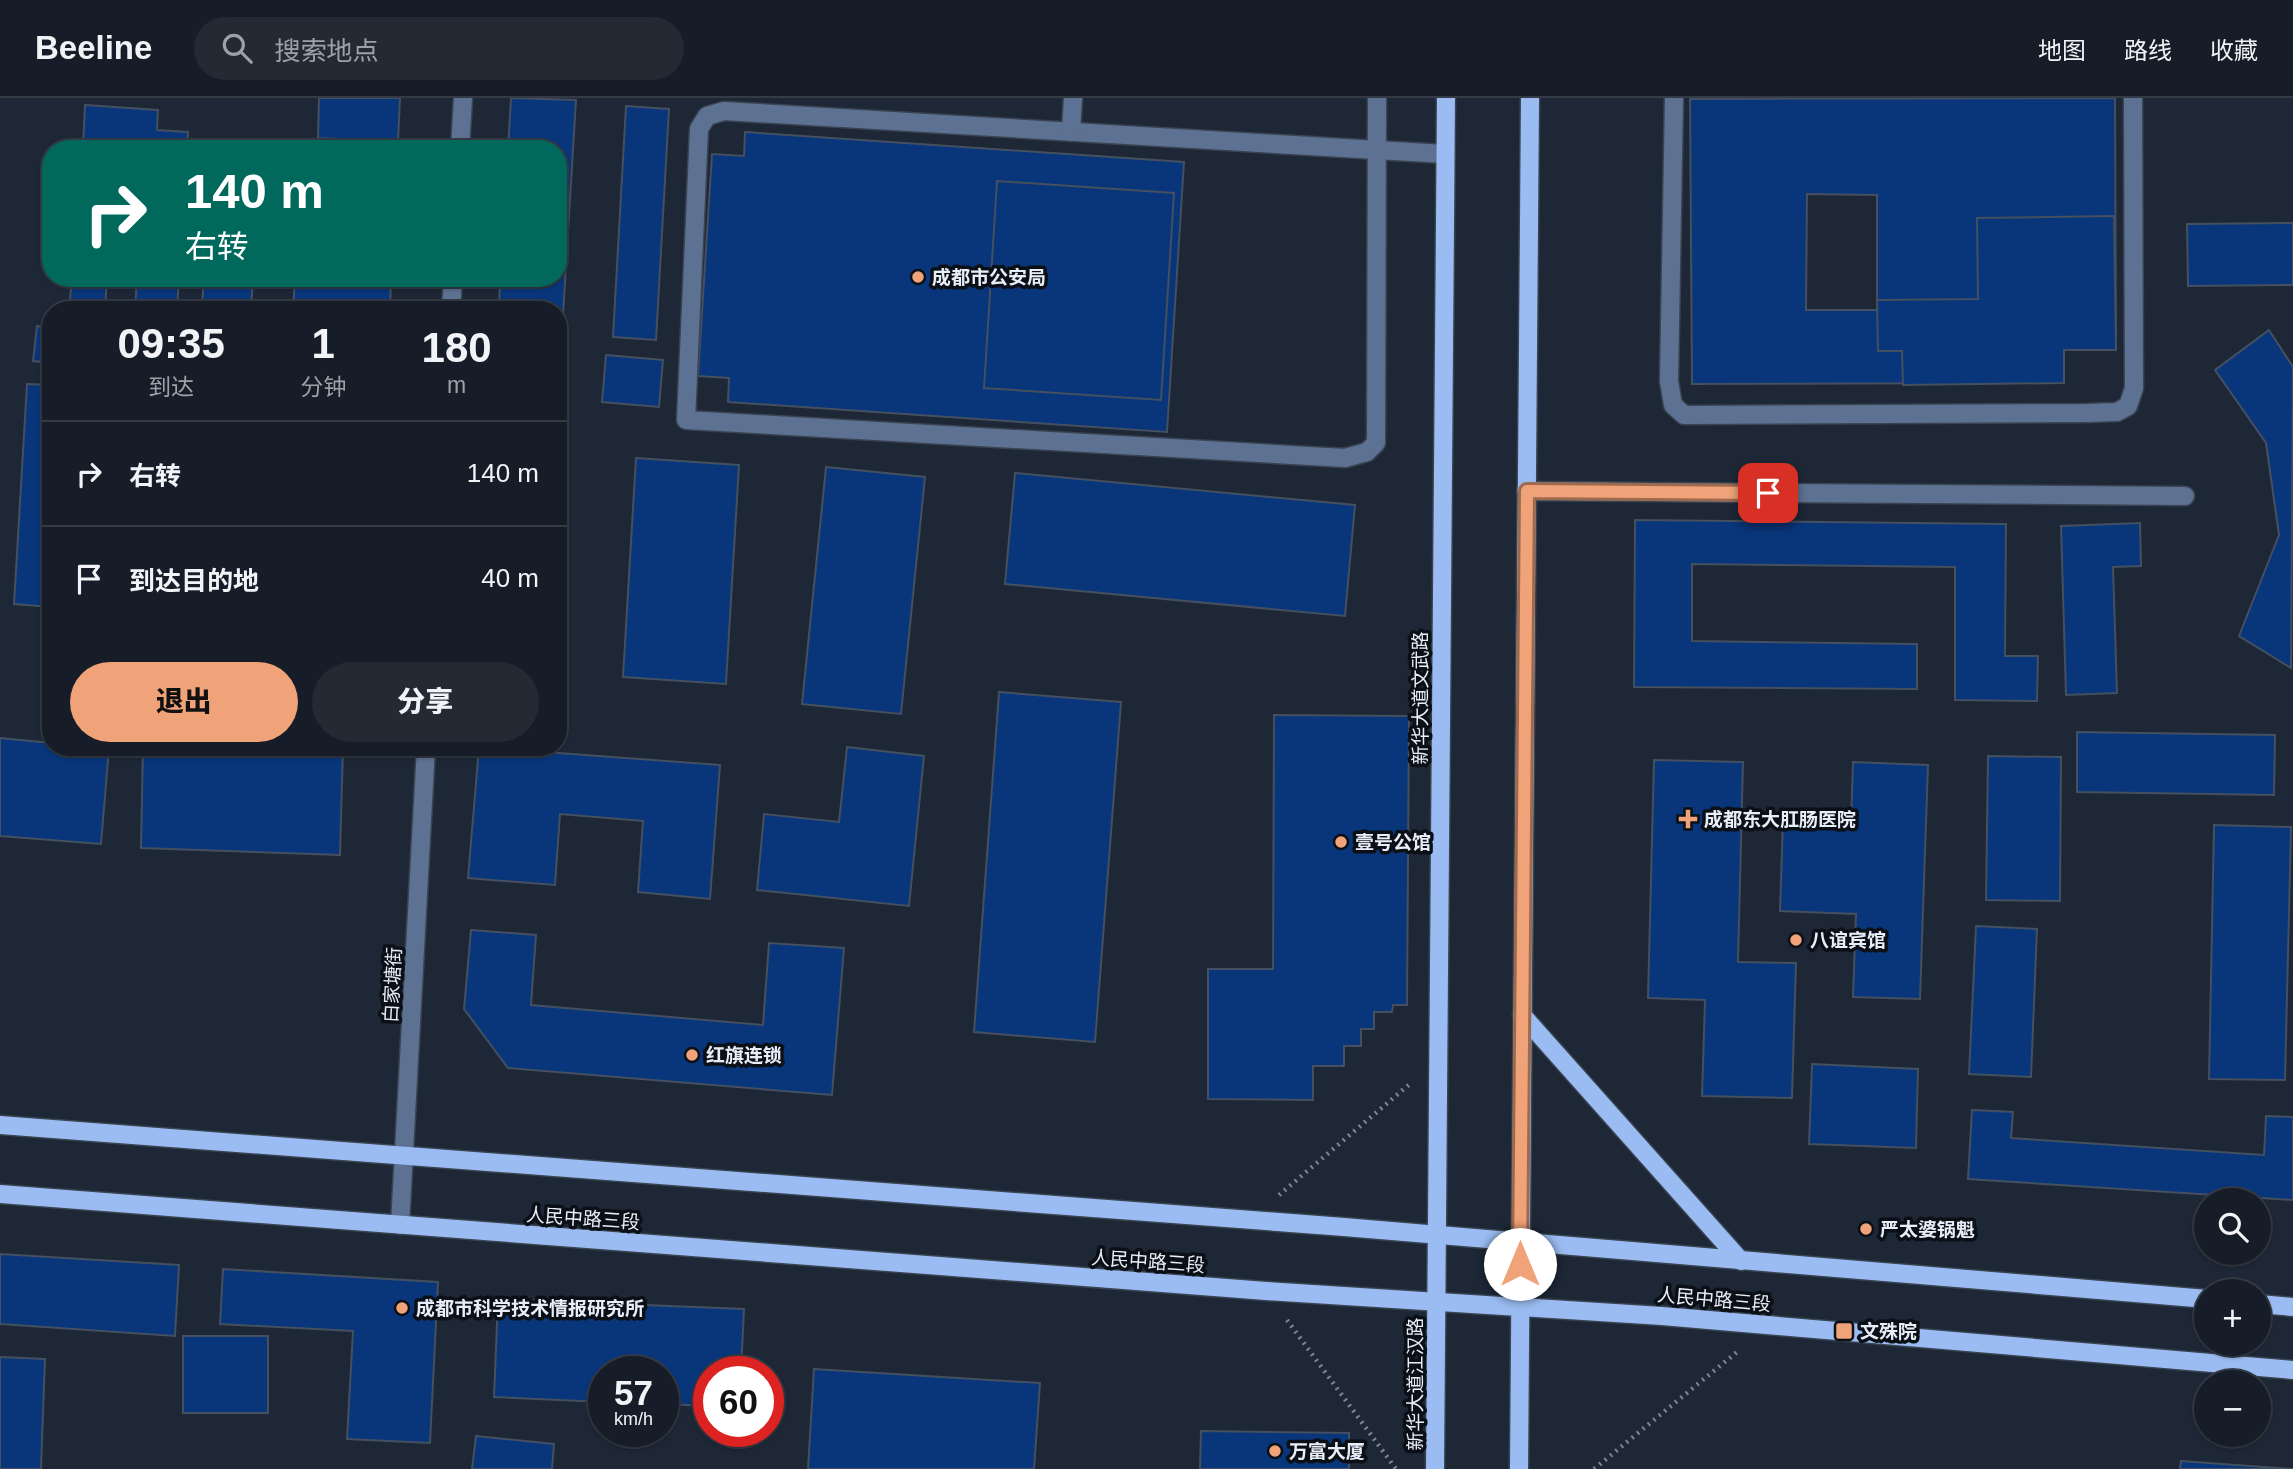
<!DOCTYPE html>
<html lang="zh">
<meta charset="utf-8">
<style>
:root{--surface:#161d28;--page:#232a34;--text:#f1f3f6;--muted:#9ea2a8;--line:#353b45;--accent:#f0a378}
body{margin:0;font-family:Helvetica,"Noto Sans SC",sans-serif;background:var(--page);color:var(--text);height:100vh;display:flex;flex-direction:column;font-size:26px;white-space:nowrap}
*{box-sizing:border-box;margin:0}
p{font-size:23px;color:var(--muted)}
.icon{flex:none;width:38px;height:38px;fill:none;stroke:currentColor;stroke-width:2;stroke-linecap:round;stroke-linejoin:round}
.map{position:relative;flex:1;overflow:hidden}
.drawer{position:absolute;left:42px;top:203px;width:525px;height:455px;display:flex;flex-direction:column;background:var(--surface);border-radius:28px;box-shadow:0 2px 5px #0004,0 0 0 2px var(--line)}
.drawer>*{flex:none}
.hud{position:absolute;left:42px;top:42px;width:525px;height:147px;border-radius:28px;box-shadow:0 2px 5px #0004,0 0 0 2px var(--line);background:#00695c;color:#fff;overflow:hidden}
.fabs{position:absolute;left:2194px;top:1090px;display:grid;gap:14px}
.fabs a{display:grid;place-items:center;width:77px;height:77px;border-radius:50%;background:var(--surface);box-shadow:0 2px 5px #0004,0 0 0 2px var(--line);font-size:35px}
.speed{position:absolute;left:588px;top:1258px;display:flex;gap:14px;font-size:35px;font-weight:700;text-align:center}
.speed>*{display:grid;place-content:center;width:91px;height:91px;border-radius:50%;background:var(--surface);box-shadow:0 2px 5px #0004,0 0 0 2px var(--line);line-height:1}
.speed small{font-size:18px;font-weight:400}
.speed .limit{border:10px solid #d22;background:#fff;color:#111}
.pin{position:absolute;display:grid;place-items:center;width:60px;height:60px;color:#fff;margin:-30px;border-radius:14px;box-shadow:0 4px 10px #0006}
.me{position:absolute;width:77px;margin:-38px;rotate:0deg;stroke-linejoin:round;filter:drop-shadow(0 0 5px #0008)}
.turn{display:flex;align-items:center;gap:24px;height:147px;padding:0 28px;font-size:32px}
.turn .icon{width:91px;height:91px;stroke-width:2.5}
.turn b{display:block;font-size:49px;line-height:60px}
.eta{display:flex;justify-content:space-evenly;align-items:center;height:119px;text-align:center}
.eta b{font-size:42px;font-weight:800;line-height:49px}
.button{display:flex;gap:14px;margin-top:auto;padding:14px 28px}
.button a{flex:1;height:80px;border-radius:42px;background:var(--accent);color:#111;font-size:28px;font-weight:800;line-height:80px;text-align:center}
.button a+a{background:var(--page);color:var(--text)}
ul{padding:0;list-style:none}
li{display:flex;align-items:center;gap:21px;height:105px;padding:0 28px;border-top:2px solid var(--line)}
li div{flex:1}
li b{display:block;font-size:26px}
li em{font-style:normal}
header{display:flex;align-items:center;gap:42px;box-sizing:border-box;height:98px;padding:0 35px;background:var(--surface);border-bottom:2px solid var(--line)}
header strong{font-size:33px}
nav{display:flex;gap:38px;margin-inline-start:auto;font-size:24px}
.search{width:490px;height:63px;background:var(--page);display:flex;align-items:center;gap:18px;box-sizing:border-box;padding:0 24px;border-radius:38px;color:var(--muted);font-size:26px}
.map>svg:first-child{display:block}
.building{fill:#09367a;stroke:#444f60;stroke-width:2;fill-rule:evenodd}
.lines{fill:none;stroke-linecap:round;stroke-linejoin:round}
.minor-casing{stroke:#394351;stroke-width:21}
.major-casing{stroke:#394351;stroke-width:21}
.path{stroke:#7c8592;stroke-width:4.5;stroke-dasharray:2 5;stroke-linecap:butt}
.minor{stroke:#5d7192;stroke-width:18}
.major{stroke:#9bbcf2;stroke-width:18}
.route-casing{stroke:#9c6a4e;stroke-width:18}
.route{stroke:#f0a378;stroke-width:12}
.poi-dot{fill:#f0a378;stroke:#0b1017;stroke-width:2.5}
.labels{text-anchor:middle;stroke-width:7;stroke-linejoin:round;paint-order:stroke}
.poi-label{font-size:19px;font-weight:bold;fill:#e8eef9;stroke:#0b1017;text-anchor:start}
.street-label{font-size:19px;fill:#e8eef9;stroke:#0b1017}
</style>
<header>
<strong>Beeline</strong>
<div class="search"><svg class="icon" aria-label="search" viewBox="0 0 24 24"><circle cx="10" cy="10" r="6"/><path d="M15 15l6 6"/></svg>搜索地点</div>
<nav><a>地图</a><a>路线</a><a>收藏</a></nav>
</header>
<div class="map">
<svg width="2293" height="1371" viewBox="0 0 2293 1371">
<rect width="100%" height="100%" fill="#1d2736"/>
<g class="building">
<path d="M319,0H400L398,44L318,40Z"/>
<path d="M511,0L576,2L558,300V212H499L500,180H558V51H508Z"/>
<path d="M2115,0L2116,252H2064V285L1692,286L1690,1ZM1807,96L1877,97V212H1806Z"/>
<path d="M85,7L158,12L157,32L188,34L187,51L83,49Z"/>
<path d="M626,8L669,11L656,242L613,239Z"/>
<path d="M745,34L1184,64L1167,334L728,304L729,280L698,278L712,56L744,58Z"/>
<path d="M997,83L1174,95L1161,302L984,290Z"/>
<path d="M2114,118L2116,252H2064V285L1903,287L1902,253H1878L1877,202L1978,201L1977,120Z"/>
<path d="M2293,125V187L2188,188L2187,126Z"/>
<path d="M72,180H107L105,212H69Z"/>
<path d="M137,180H179L177,212H135Z"/>
<path d="M204,180H253L251,211L202,207Z"/>
<path d="M295,180H391L390,212H293Z"/>
<path d="M37,228L51,230V265L33,263Z"/>
<path d="M2269,232L2293,269L2291,570L2239,538L2279,437L2266,345L2215,272Z"/>
<path d="M606,257L663,262L659,309L602,304Z"/>
<path d="M27,286L51,287V509L14,506Z"/>
<path d="M558,350L568,351L558,454Z"/>
<path d="M636,360L739,367L726,586L623,579Z"/>
<path d="M826,369L925,379L901,616L802,606Z"/>
<path d="M1015,375L1355,407L1345,518L1005,486Z"/>
<path d="M1635,422L2006,426L2005,558H2038L2037,603L1955,602V469L1692,466V543L1917,546V591L1634,589Z"/>
<path d="M2140,425L2141,468L2113,469L2117,595L2066,597L2061,428Z"/>
<path d="M999,594L1121,604L1095,944L974,934Z"/>
<path d="M1274,617L1409,618L1407,907H1393L1392,914H1374V931H1361V948H1344V968H1313V1002L1208,1001V871H1273Z"/>
<path d="M2077,634L2275,637L2274,697L2077,694Z"/>
<path d="M0,640L51,645V649L109,650L101,746L0,738Z"/>
<path d="M143,649H343L340,757L141,750Z"/>
<path d="M479,649L720,667L710,801L638,794L643,723L560,716L555,787L468,780Z"/>
<path d="M847,649L924,658L909,808L757,792L764,716L839,724Z"/>
<path d="M1988,658L2061,659L2060,803L1986,802Z"/>
<path d="M1654,662L1743,664L1738,864L1796,865L1792,1000L1702,998L1705,902L1648,900Z"/>
<path d="M1853,664L1928,667L1920,901L1853,899L1856,816L1780,813L1783,722L1851,725Z"/>
<path d="M2214,727L2291,729L2285,982L2209,981Z"/>
<path d="M1976,828L2037,831L2031,979L1969,976Z"/>
<path d="M471,832L536,837L531,907L763,927L769,845L844,850L832,997L508,970L464,911Z"/>
<path d="M1812,966L1918,971L1916,1050L1809,1046Z"/>
<path d="M1972,1012L2013,1014L2011,1040L2264,1057L2266,1018L2293,1019V1102L1968,1081Z"/>
<path d="M0,1156L179,1167L175,1238L0,1226Z"/>
<path d="M223,1171L438,1184L430,1345L347,1341L353,1233L220,1226Z"/>
<path d="M498,1201L744,1211L741,1274H709V1308L663,1306V1274H604V1304L494,1299Z"/>
<rect x="183" y="1238" width="85" height="77"/>
<path d="M0,1259L45,1261L41,1371H0Z"/>
<path d="M814,1271L1040,1285L1034,1371H808Z"/>
<path d="M1201,1333L1349,1335V1371H1200Z"/>
<path d="M476,1338L554,1346L552,1371H472Z"/>
<path d="M2181,1363L2293,1371H2180Z"/>
</g>
<g class="lines">
<defs>
<g id="minor">
<path d="M1377,0L1376,345L1367,354L1345,360L686,322L699,31L707,18L724,13L1377,52L1445,56"/>
<path d="M1674,0L1669,283L1673,307L1684,317L2087,315L2117,314L2128,308L2134,290L2133,0"/>
<path d="M1071,34L1073,0"/>
<path d="M460,51L463,0"/>
<path d="M451,212L453,180"/>
<path d="M1526,393L2185,398"/>
<path d="M400,1127L426,649"/>
</g>
<g id="major">
<path d="M1522,917L1741,1163"/>
<path d="M0,1027L1344,1129L2207,1201"/>
<path d="M0,1096L1266,1193L1662,1218L2293,1272"/>
<path d="M2259,1206L2293,1209"/>
<path d="M1435,1371L1446,0"/>
<path d="M1519,1371L1530,0"/>
</g>
</defs>
<use href="#minor" class="minor-casing"/>
<use href="#major" class="major-casing"/>
<g class="path">
<path d="M1279,1097L1411,985"/>
<path d="M1287,1222L1396,1371"/>
<path d="M1594,1371L1737,1254"/>
</g>
<use href="#minor" class="minor"/>
<use href="#major" class="major"/>
</g>
<g class="lines">
<defs>
<path id="route" d="M1520,1166L1527,393L1768,395"/>
</defs>
<use href="#route" class="route-casing"/>
<use href="#route" class="route"/>
</g>
<g class="poi-dot">
<circle cx="918" cy="179" r="7"/>
<path d="M1684.5 710.5h7v7h7v7h-7v7h-7v-7h-7v-7h7z"/>
<circle cx="1341" cy="744" r="7"/>
<circle cx="1796" cy="842" r="7"/>
<circle cx="692" cy="957" r="7"/>
<circle cx="1866" cy="1131" r="7"/>
<circle cx="402" cy="1210" r="7"/>
<rect x="1835" y="1224" width="18" height="18" rx="3.5"/>
<circle cx="1275" cy="1353" r="7"/>
</g>
<g class="labels">
<g class="poi-label">
<text x="932" y="186">成都市公安局</text>
<text x="1704" y="728">成都东大肛肠医院</text>
<text x="1355" y="751">壹号公馆</text>
<text x="1810" y="849">八谊宾馆</text>
<text x="706" y="964">红旗连锁</text>
<text x="1880" y="1138">严太婆锅魁</text>
<text x="416" y="1217">成都市科学技术情报研究所</text>
<text x="1860" y="1240">文殊院</text>
<text x="1289" y="1360">万富大厦</text>
</g>
<g class="street-label">
<text transform="translate(1420 600) rotate(-90)" y="7">新华大道文武路</text>
<text transform="translate(392 887) rotate(-87)" y="7">白家塘街</text>
<text transform="translate(583 1120) rotate(4)" y="7">人民中路三段</text>
<text transform="translate(1148 1163) rotate(4)" y="7">人民中路三段</text>
<text transform="translate(1714 1201) rotate(5)" y="7">人民中路三段</text>
<text transform="translate(1415 1286) rotate(-90)" y="7">新华大道江汉路</text>
</g>
</g>
</svg>
<div class="fabs">
<a><svg class="icon" aria-label="search" viewBox="0 0 24 24"><circle cx="10" cy="10" r="6"/><path d="M15 15l6 6"/></svg></a>
<a>+</a>
<a>−</a>
</div>
<div class="speed"><div>57<small>km/h</small></div><div class="limit">60</div></div>
<div class="pin" style="left:1768px;top:395px;background:#d93025"><svg class="icon" aria-label="arrive" viewBox="0 0 24 24"><path d="M6 21V4h12l-3 4 3 4H6"/></svg></div>
<svg class="me" style="left:1520px;top:1166px" viewBox="-20 -20 40 40"><circle r="19" fill="#fff"/><path d="M0-13L10 11 0 6-10 11z" fill="#f0a378"/></svg>
<div class="hud">
<div class="turn"><svg class="icon" aria-label="right" viewBox="0 0 24 24"><path d="M7 20v-9h11M14 6l5 5-5 5"/></svg><div><b>140 m</b>右转</div></div>
</div>
<section class="drawer">
<div class="eta">
<div><b>09:35</b><p>到达</p></div>
<div><b>1</b><p>分钟</p></div>
<div><b>180</b><p>m</p></div>
</div>
<ul>
<li><svg class="icon" aria-label="right" viewBox="0 0 24 24"><path d="M7 20v-9h11M14 6l5 5-5 5"/></svg><div><b>右转</b></div><em>140 m</em></li>
<li><svg class="icon" aria-label="arrive" viewBox="0 0 24 24"><path d="M6 21V4h12l-3 4 3 4H6"/></svg><div><b>到达目的地</b></div><em>40 m</em></li>
</ul>
<div class="button"><a>退出</a><a>分享</a></div>
</section>
</div>
